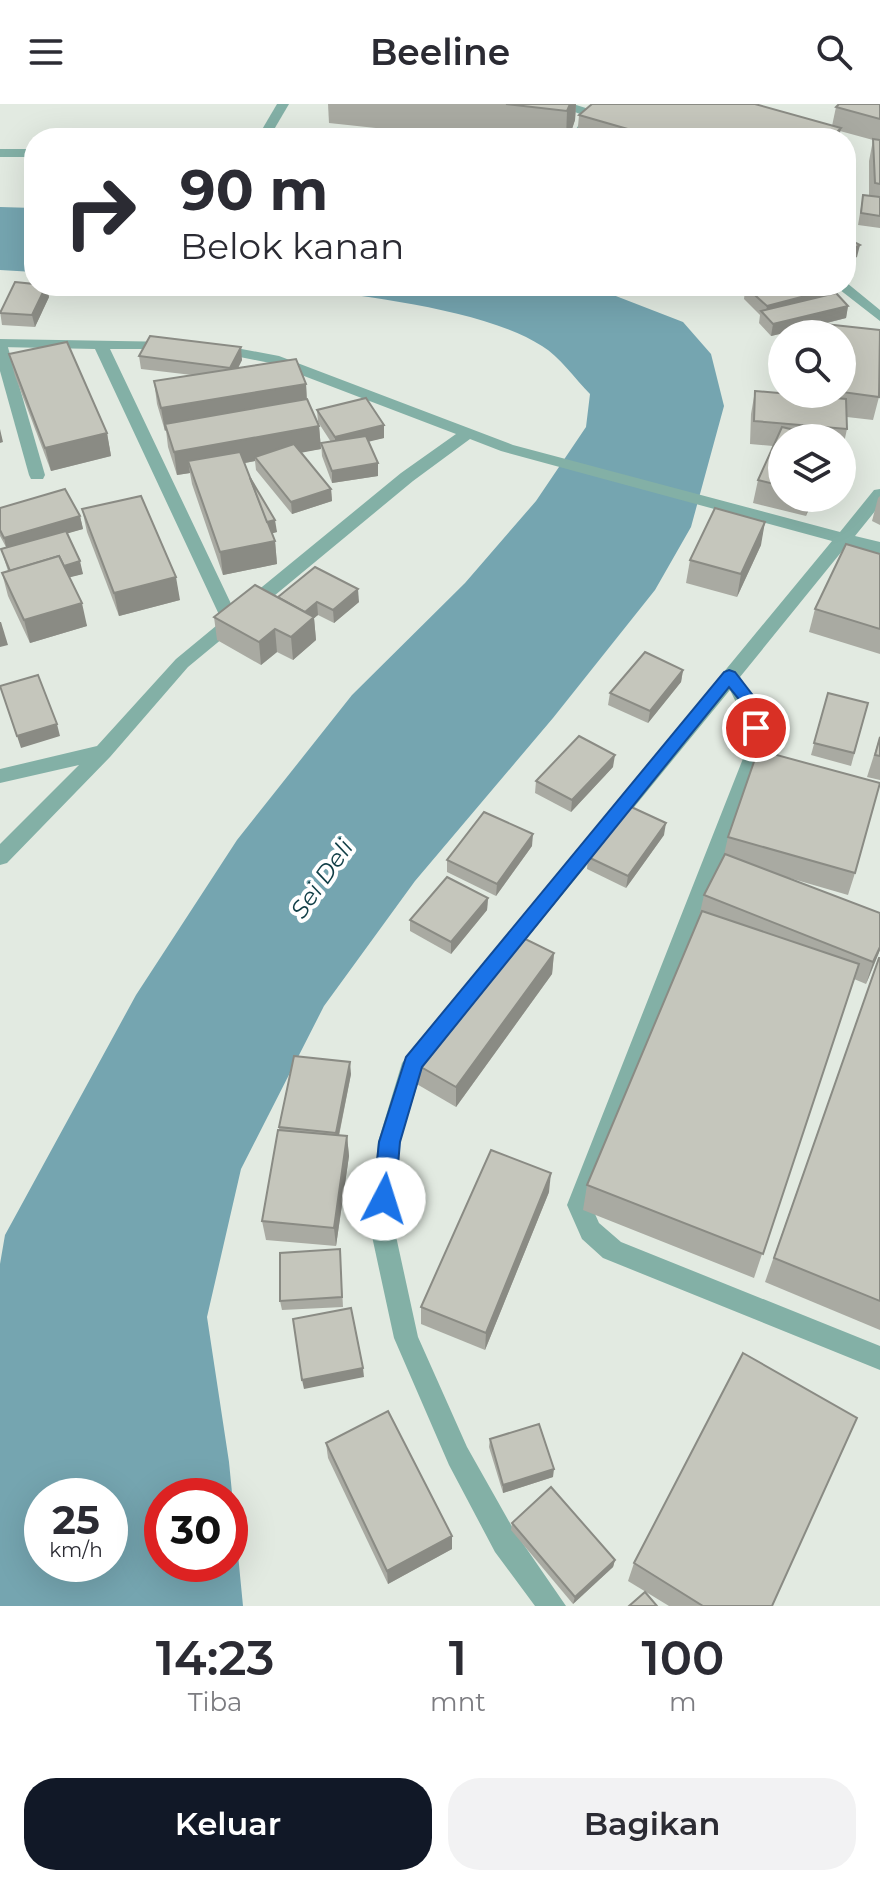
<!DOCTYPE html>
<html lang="id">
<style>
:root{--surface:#fff;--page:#f2f2f3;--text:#2b2b33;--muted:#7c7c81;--accent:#111827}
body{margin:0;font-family:Montserrat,sans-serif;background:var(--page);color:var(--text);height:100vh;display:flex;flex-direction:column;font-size:30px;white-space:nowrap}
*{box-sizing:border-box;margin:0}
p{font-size:26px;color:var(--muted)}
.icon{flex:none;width:44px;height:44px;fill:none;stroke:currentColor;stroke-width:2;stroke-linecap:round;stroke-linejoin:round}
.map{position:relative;height:1502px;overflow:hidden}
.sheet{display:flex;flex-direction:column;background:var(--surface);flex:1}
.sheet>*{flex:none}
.top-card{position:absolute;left:24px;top:24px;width:832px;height:168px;border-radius:32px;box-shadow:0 8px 32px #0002;background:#fff;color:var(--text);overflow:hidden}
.buttons{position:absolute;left:768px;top:216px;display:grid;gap:16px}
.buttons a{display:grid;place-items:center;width:88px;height:88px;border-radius:50%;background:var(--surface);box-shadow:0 8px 32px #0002;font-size:40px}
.speed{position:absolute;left:24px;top:1374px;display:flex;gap:16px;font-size:40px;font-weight:700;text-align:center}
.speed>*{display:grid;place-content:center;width:104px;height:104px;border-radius:50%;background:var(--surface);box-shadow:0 8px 32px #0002;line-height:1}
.speed small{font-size:20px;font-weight:400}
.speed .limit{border:12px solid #d22;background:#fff;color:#111}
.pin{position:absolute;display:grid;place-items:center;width:68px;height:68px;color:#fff;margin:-34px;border:4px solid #fff;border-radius:50%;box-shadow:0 2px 8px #0007}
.me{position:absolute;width:88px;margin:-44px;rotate:5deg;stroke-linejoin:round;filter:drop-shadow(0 0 6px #0008)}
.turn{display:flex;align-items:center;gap:28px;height:168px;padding:0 24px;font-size:36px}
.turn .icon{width:104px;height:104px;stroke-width:2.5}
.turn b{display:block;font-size:56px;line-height:68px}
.eta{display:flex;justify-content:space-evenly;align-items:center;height:136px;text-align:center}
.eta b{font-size:48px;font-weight:600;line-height:56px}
.button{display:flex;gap:16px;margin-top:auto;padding:16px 24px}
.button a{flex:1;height:92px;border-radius:32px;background:var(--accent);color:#fff;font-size:32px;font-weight:600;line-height:92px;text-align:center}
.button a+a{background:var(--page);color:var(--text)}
header{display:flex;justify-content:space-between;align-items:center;height:104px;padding:0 24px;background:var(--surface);font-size:36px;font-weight:600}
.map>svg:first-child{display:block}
.water{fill:#75a5b0;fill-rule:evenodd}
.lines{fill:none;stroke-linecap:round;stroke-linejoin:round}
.lane{fill:#83b0a6;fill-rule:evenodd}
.street{fill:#83b0a6;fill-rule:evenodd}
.wall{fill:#a9aaa2}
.shaded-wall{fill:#8a8b84}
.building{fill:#c5c6bc;stroke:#8a8b84;stroke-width:2}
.route{fill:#1a73e8;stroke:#114b97;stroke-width:2}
.labels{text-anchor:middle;stroke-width:8;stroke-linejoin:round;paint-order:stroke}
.water-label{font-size:24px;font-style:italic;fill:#103e46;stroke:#fff}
</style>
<header><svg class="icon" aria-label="menu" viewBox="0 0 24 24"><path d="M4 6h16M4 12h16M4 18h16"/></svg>Beeline<svg class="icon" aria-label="search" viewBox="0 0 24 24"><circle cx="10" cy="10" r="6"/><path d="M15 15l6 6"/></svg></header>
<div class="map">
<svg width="880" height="1502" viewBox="0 0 880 1502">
<rect width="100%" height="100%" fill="#e2eae1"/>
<g class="water">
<path d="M0,103L34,104V168L0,166Z"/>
<path d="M292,182H590L683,218L711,250L724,302L691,423L655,486L553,614L415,777L324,902L241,1065L207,1213L229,1358L243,1502H0V1160L5,1131L136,891L237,736L352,591L465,479L536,397L586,323L590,290C575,275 560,253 542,242C482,204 363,193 292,182ZM42,1392H110V1460H42ZM162,1392H230V1460H162Z"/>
</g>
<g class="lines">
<g class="lane">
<path d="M554,0H573L589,5L594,16L582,34H570L582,16L580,10Z"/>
<path d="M0,236L7,240L45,371L43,375H31L29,371L0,267Z"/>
</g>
<g class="street">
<path d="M277,0H289L269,34H257Z"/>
<rect x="0" y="45" width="34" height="8"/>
<path d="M847,179L880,206V217L835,182H846Z"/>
<path d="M0,235L176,238L178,241L171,245H110L234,506L401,369L456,330L270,259L210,247V241L215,240L279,252L513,341L840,428L874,386L880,385V401L855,432L880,438V450L847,441L740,573L760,606L764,647L591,1101L599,1119L621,1138L880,1242V1266L603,1154L582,1135L567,1101L746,647L744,615L730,586L509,856L502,859L495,856L491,850L832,437L501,347L470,335L413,377L188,563L110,653L7,759L0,761V740L79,661L0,679V665L97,642L176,555L222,517L95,245L0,243Z"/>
<path d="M444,913L452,916L455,922L423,963L400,1038L394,1123L418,1233L467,1343L515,1428L566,1502H535L495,1448L449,1361L394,1234L370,1123L378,1038L402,959L436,916Z"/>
</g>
</g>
<g class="wall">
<path d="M328,0H576L575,16L569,34H469L329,19Z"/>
<path d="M880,0V124L858,121L863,91L869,92V57L873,36L840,27L839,34H577L579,11L832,22L836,3Z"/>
<path d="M34,182H46L49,193L35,223L2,221L0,207Z"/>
<path d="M738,182H829L832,185L831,190L836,189L848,202L846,214L823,220L880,226L879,293L873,316L847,313V325L842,348V334H782V394H813L806,412L753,399L758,376L773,342L750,340L751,310L755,287L797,291L842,290V230H804L805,224L771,232L759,219L760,211L744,195L745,186Z"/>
<path d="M9,250L107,329L111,352L51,367L15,272Z"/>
<path d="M139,252L242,256L238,264L306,280L307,295L319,322L321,345L301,348L331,385L332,397L292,410L256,366L255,357L245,359L250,374L277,428L272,429L275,437L277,460L223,471L192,380L190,369L177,371L168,343L166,326L165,327L157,300L154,277L192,271L141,265Z"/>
<path d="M317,306L384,334L368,337L378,359V372L332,379L322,352L321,339L331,338L318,318Z"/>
<path d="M880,392V421L872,417L878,394Z"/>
<path d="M0,404L80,412L83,425L67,429L83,470L69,473L87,522L30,539L8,492L2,469L8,467L1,445L6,443L0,432Z"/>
<path d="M82,405L180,496L119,512L87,428Z"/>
<path d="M761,441L737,493L686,479L690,456Z"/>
<path d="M880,450V550L809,528L815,505Z"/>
<path d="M278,493L359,498L334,519L318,511L314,514L316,536L293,556L277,548L261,561L217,536L214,513Z"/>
<path d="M683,566L681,578L648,619L608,601L610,589Z"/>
<path d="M828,589L868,599L851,662L811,651Z"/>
<path d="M880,632V676L867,673Z"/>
<path d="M613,663L571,708L535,689L536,677Z"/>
<path d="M664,731L626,784L587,765L588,753Z"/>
<path d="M728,733L855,769L848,791L786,773L880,846L866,880L854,875L754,1174L583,1106L587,1081L699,813L704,791L723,755Z"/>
<path d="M532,742L496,792L447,768V756Z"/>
<path d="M488,794L487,806L451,850L410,827V816Z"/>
<path d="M554,849L552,870L456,1003L415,979L414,959Z"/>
<path d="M879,854H880V1226L765,1178Z"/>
<path d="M351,970L339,1032H347L349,1052L336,1142L266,1136L262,1117L279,1027V1023Z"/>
<path d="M549,1088L485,1246L421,1220V1203Z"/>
<path d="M340,1145L343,1203L282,1206L280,1197Z"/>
<path d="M490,1335L553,1373L503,1389L489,1343Z"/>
<path d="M326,1339L452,1445L388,1480L328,1354Z"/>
<path d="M512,1419L615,1456L613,1463L573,1500L511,1426Z"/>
<path d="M634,1459L772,1502H669L628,1477Z"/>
</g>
<g class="shaded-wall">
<path d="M570,0H576L575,16L569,34H566L567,7Z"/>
<path d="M841,24L839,34H831Z"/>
<path d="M860,141L857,153L846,159V148Z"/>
<path d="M46,182L49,193L35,223L32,211Z"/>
<path d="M832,185L830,197L765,212L767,202Z"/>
<path d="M848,202L846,214L806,224V218L805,224L771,232L773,220Z"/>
<path d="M241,243L242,256L232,276L230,264Z"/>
<path d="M306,280L307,303L165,320L166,326L165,327L161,304Z"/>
<path d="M384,321V334L335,346V333Z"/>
<path d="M319,322L321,345L258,357L255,353V357L192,369L188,357L190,369L177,371L174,348Z"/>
<path d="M0,325L3,338L0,339Z"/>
<path d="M107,329L111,352L51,367L45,344Z"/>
<path d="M378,359V372L332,379V367Z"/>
<path d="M331,385L332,397L292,410L291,398Z"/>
<path d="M810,394H813L806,412Z"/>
<path d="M80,412L83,425L7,447L4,434Z"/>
<path d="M275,416L277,428L266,431L265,418Z"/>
<path d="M765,418L761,441L737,493L741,470Z"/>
<path d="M275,437L277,460L223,471L220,448Z"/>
<path d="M80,457L83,470L16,487L13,475Z"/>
<path d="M176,473L180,496L119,512L114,489Z"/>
<path d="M358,485L359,498L334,519L333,506Z"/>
<path d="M317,498L318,511L314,514L316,536L293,556L291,533L301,511Z"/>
<path d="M82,499L87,522L30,539L24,516Z"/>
<path d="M0,518H1L8,541L0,543Z"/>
<path d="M275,525L277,548L261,561L259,538Z"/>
<path d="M683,566L681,578L648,619L650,607Z"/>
<path d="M57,620L60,632L21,644L17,632Z"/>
<path d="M615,651L613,663L571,708L572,696Z"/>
<path d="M666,719L664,731L626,784L628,772Z"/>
<path d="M533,730L532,742L496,792L497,780Z"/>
<path d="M488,794L487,806L451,850V838Z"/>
<path d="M880,843V846L866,880L873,858Z"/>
<path d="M554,849L552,870L456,1003V983Z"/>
<path d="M350,958L351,970L337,1040L336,1029Z"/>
<path d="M347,1032L349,1052L336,1142L334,1124Z"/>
<path d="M551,1069L549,1088L485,1246L486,1229Z"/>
<path d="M363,1264L364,1273L304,1285L302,1276Z"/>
<path d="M554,1365L553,1373L503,1389V1381Z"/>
<path d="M452,1432V1445L388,1480L387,1467Z"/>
<path d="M615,1456L613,1463L573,1500L575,1493Z"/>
</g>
<g class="building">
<path d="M506,0H570L567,7Z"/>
<path d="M592,0H755L841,24L831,34H659L579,11Z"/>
<path d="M839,0H880V15L836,3Z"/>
<path d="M873,35L880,36V80L875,79Z"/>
<path d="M863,91L880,93V112L861,109Z"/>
<path d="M846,134L860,141L846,148Z"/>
<path d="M15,178L34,180V182H46L32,211L0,209Z"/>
<path d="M750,182H829L832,185L767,202L746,183Z"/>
<path d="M836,189L848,202L773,220L761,207Z"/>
<path d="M806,218L880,226L879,293L842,288V230H805Z"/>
<path d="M150,232L241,243L230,264L139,252Z"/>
<path d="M67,238L107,329L45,344L9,250Z"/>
<path d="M296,255L306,280L161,304L154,277Z"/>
<path d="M755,287L846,295L847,325L754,317Z"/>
<path d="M366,294L384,321L335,333L317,306Z"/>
<path d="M307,295L319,322L174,348L165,320Z"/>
<path d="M782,323L828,334H782V382L758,376Z"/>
<path d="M366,332L378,359L332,367L321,339Z"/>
<path d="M294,340L331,385L291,398L255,353Z"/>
<path d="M240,348L275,437L220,448L188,357Z"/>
<path d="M250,374L275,416L267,418Z"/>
<path d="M65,385L80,412L4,434L0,426V404Z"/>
<path d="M141,392L176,473L114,489L82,405Z"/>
<path d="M715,404L765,418L741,470L690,456Z"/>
<path d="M66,427L80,457L64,462L59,452L10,467L1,445Z"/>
<path d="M846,440L880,450V525L815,505Z"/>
<path d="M59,452L82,499L24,516L2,469Z"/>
<path d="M315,463L358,485L333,506L317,498L305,508L278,493Z"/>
<path d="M255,481L314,513L291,533L275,525L259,538L214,513Z"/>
<path d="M645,548L683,566L650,607L610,589Z"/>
<path d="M38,571L57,620L17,632L0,582Z"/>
<path d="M828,589L868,599L854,649L814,639Z"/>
<path d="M579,632L615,651L572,696L536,677Z"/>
<path d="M880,633V652L875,651Z"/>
<path d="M758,646L880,679L855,769L728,733Z"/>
<path d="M627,701L666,719L628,772L588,753Z"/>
<path d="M484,708L533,730L497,780L447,756Z"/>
<path d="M725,750L880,809V843L873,858L704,791Z"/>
<path d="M447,773L488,794L451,838L410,816Z"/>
<path d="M702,807L859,860L763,1150L587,1081Z"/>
<path d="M513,829L554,849L456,983L414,959Z"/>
<path d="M879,854H880V1197L774,1154Z"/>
<path d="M294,952L350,958L336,1029L279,1023Z"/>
<path d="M278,1026L347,1032L334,1124L262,1117Z"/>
<path d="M491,1046L551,1069L486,1229L421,1203Z"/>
<path d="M340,1145L342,1193L280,1197V1149Z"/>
<path d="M351,1204L363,1264L302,1276L293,1215Z"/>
<path d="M743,1249L857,1314L772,1502H703L634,1459Z"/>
<path d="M388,1307L452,1432L387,1467L326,1339Z"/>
<path d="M539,1320L554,1365L503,1381L490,1335Z"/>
<path d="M551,1383L615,1456L575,1493L512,1419Z"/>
<path d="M645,1488L657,1502H629Z"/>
</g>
<path class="route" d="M729,566L735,568L758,598L765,624L762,628H750L742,599L729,583L422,963L400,1038L395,1095L392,1102L384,1105L377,1102L373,1095L379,1038L406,953L724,568Z"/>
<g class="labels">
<g class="water-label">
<text transform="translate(322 775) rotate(-55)" y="8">Sei Deli</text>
</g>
</g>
</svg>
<div class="buttons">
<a><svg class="icon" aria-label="search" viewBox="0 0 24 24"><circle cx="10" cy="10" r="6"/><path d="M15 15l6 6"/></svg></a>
<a><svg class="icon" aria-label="layers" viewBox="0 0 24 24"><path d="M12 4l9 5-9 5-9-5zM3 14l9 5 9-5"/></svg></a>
</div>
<div class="speed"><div>25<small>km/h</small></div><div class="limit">30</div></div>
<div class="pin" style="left:756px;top:624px;background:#d93025"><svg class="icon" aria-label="arrive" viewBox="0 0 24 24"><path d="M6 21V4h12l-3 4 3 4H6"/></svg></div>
<svg class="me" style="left:384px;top:1095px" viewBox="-20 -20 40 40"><circle r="19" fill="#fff"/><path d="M0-13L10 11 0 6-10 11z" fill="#1a73e8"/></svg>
<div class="top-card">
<div class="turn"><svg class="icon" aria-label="right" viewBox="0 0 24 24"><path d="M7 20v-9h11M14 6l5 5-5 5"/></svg><div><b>90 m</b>Belok kanan</div></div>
</div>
</div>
<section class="sheet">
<div class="eta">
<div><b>14:23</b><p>Tiba</p></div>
<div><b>1</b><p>mnt</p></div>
<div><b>100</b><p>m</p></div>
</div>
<div class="button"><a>Keluar</a><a>Bagikan</a></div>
</section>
